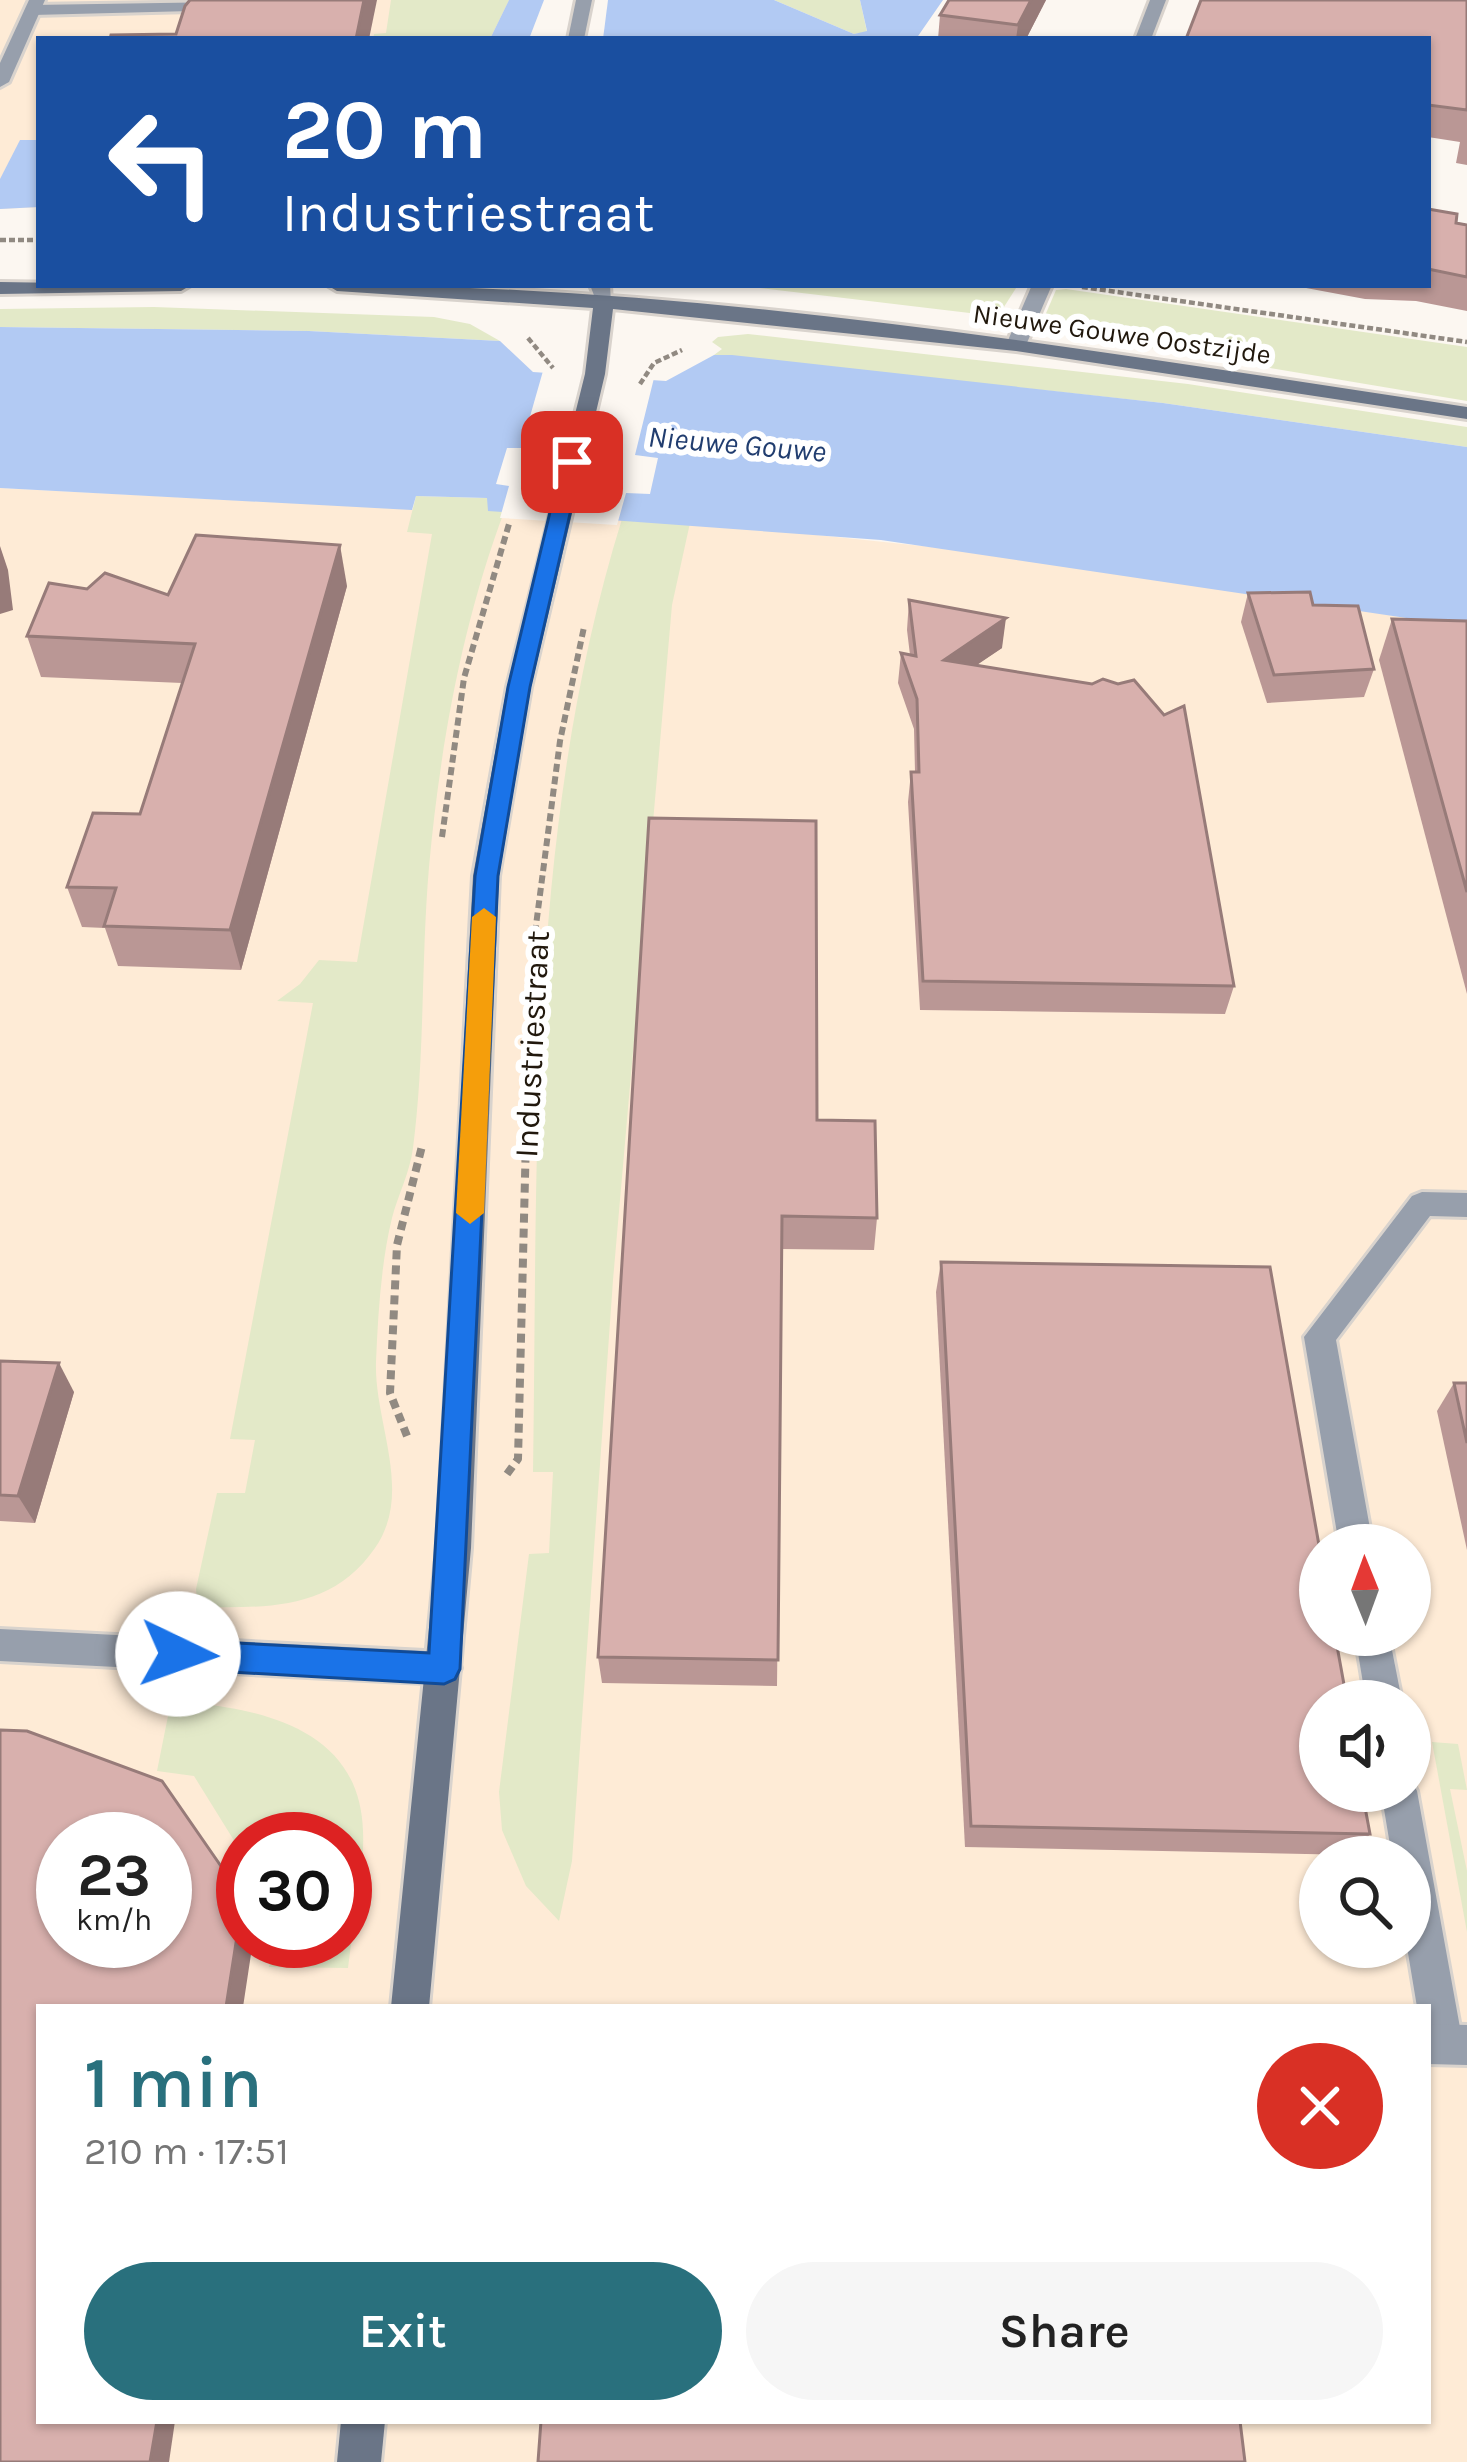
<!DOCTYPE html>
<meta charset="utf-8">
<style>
:root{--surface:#fff;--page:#f6f6f6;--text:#222;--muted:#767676;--accent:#29707d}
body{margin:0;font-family:Karla,sans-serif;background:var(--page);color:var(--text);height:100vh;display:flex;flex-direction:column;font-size:45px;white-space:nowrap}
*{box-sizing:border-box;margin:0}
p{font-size:39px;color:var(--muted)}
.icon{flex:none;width:66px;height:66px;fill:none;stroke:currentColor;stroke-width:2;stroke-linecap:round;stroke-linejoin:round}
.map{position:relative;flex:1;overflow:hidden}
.side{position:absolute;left:36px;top:2004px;width:1395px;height:420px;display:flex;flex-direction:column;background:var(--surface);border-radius:0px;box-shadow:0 3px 9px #0004}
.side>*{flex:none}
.guide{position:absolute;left:36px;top:36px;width:1395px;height:252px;border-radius:0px;box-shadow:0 3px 9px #0004;background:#1a4fa0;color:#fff;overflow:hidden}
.needle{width:78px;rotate:359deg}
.buttons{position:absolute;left:1299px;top:1524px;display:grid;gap:24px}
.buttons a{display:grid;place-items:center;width:132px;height:132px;border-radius:50%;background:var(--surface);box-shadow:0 3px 9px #0004;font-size:60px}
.speed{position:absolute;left:36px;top:1812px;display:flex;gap:24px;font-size:60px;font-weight:700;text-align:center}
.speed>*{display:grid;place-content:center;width:156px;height:156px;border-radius:50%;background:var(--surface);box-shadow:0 3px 9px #0004;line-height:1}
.speed small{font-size:30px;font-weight:400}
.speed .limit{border:18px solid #d22;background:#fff;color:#111}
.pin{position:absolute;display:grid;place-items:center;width:102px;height:102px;color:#fff;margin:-51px;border-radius:24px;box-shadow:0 6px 18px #0006}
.me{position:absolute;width:132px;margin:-66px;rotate:93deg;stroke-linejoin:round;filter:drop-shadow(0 0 9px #0008)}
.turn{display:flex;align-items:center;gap:42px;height:252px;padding:0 48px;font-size:54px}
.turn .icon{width:156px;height:156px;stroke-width:2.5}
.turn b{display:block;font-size:84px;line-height:102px}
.round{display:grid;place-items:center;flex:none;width:126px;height:126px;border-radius:63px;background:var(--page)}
.summary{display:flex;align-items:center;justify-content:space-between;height:204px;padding:0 48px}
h1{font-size:72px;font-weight:600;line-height:90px;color:var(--accent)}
.action{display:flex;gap:24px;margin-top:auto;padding:24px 48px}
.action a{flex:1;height:138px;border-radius:72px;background:var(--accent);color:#fff;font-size:48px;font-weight:600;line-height:138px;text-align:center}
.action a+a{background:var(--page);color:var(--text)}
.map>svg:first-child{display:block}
.built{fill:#feebd6;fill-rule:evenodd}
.green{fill:#e3e9c8}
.water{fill:#b2caf3}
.pier{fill:#fcf7f1}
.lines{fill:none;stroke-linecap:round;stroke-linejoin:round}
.lane-casing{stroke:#d9d3cd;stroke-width:6}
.street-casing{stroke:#d9d3cd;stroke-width:6}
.secondary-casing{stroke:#d9d3cd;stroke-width:6}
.path-far2{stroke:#918a82;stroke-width:4.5;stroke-dasharray:6 3;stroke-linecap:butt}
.path-far1{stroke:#918a82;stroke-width:6;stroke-dasharray:8 4.5;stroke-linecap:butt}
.path{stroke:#918a82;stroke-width:8;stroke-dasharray:9 6;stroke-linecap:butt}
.lane{fill:#979fac;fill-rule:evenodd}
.street{fill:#979fac;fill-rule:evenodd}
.secondary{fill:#6a7587;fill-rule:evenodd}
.wall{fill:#ba9795}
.shaded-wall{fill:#977b79}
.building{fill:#d8b0ad;stroke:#977b79;stroke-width:3;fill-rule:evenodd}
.route{fill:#1a73e8;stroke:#114b97;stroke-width:3}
.slow{fill:#f59e0b}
.labels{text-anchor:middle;stroke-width:12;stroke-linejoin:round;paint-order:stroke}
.far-street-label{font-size:27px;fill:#21180d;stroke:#fff}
.far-water-label{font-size:30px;font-style:italic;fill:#213d6f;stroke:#fff}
.street-label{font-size:33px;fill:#21180d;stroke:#fff}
</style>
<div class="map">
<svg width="1467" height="2462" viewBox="0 0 1467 2462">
<rect width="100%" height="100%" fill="#fcf7f1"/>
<g class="built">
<path d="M0,0H531L522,39H39V207L0,209Z"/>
<path d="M0,488L721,525L999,554L1467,627V2462H0ZM1320,1545H1410V1635H1320ZM1320,1701H1410V1791H1320ZM63,1839H165V1941H63ZM243,1839H345V1941H243ZM1320,1857H1410V1947H1320ZM39,2007H1428V2421H39Z"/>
</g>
<g class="green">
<path d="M391,0H509L490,39H373L374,34L386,33Z"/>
<path d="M774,0H860L867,32L854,34Z"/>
<path d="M734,285H1018L1002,310L978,314Z"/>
<path d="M1066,289L1467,347V401L1055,332L1047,329L1044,318L1056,290Z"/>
<path d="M154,307L434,317L470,324L500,341L309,331L0,327V309Z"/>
<path d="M748,334L1188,384L1467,427V447L1163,403L714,355L722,349L712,342L718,337Z"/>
<path d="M416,496L487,498L504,512C462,624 440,747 429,867C421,960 425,1056 413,1148C410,1172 398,1195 392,1218C381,1263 378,1315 376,1362C374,1423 414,1492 375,1548C333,1609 270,1608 204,1607L197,1600L196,1589L217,1493H245L255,1440L230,1439L313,1003L277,1001L300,984L319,960L357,962L432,534L407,532Z"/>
<path d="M622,519L690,523L672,605L613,1280L572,1861L559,1921L526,1886L502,1830L499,1792L529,1554L549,1553L553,1472H533C538,1152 526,828 622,519Z"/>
<path d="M171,1701C254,1707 360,1725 363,1831C365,1875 353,1924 348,1968L269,1967L274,1941H345V1839H243V1855L194,1776L157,1771Z"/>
<path d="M1432,1742L1458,1744L1467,1790L1450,1789L1467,1871V1932Z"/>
</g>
<g class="water">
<path d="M509,0H774L854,34L867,31L860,0H943L916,39H490Z"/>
<path d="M20,140H39V207L0,209V179Z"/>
<path d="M0,327L309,331L500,341L533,372L666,381L714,355H732L1163,403L1467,447V627L881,540L488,511L487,498L416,496L412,510L0,488Z"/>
</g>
<g class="pier">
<path d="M544,0H608L603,39H529Z"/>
<path d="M543,371L654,378L635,455L658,458L650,494L626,493L617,525L500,518L509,486L496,484L507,448H521Z"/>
</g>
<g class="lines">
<defs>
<g id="lane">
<path d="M225,2L231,4V10L33,15L25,10L33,5Z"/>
<path d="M1422,1192L1467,1193V1217L1430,1216L1336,1340L1373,1545H1339L1304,1337L1412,1196Z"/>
<path d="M1355,1635H1389L1402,1701H1366Z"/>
<path d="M1410,1778L1417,1791L1463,2044L1457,2058L1443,2064L1428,2055V2007H1417L1407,1947L1410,1857H1392L1381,1791H1410Z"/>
</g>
<g id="street">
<path d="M29,0H45L9,82L0,87V63Z"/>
<path d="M576,0H592L584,39H568Z"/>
<path d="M1150,0H1166L1151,39H1135Z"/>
<path d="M590,285H610L611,303H597Z"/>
<path d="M1032,285H1052L1026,345L1009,349L1006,345Z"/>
<path d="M0,1629L444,1652L456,1656L461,1668L456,1680L444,1684L0,1661Z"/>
<path d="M1428,2024L1467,2025V2065L1428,2064Z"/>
</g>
<g id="secondary">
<path d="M0,282L191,285L181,291L0,294Z"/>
<path d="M327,285C709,285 1088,350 1467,407V419L1016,351L613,309L605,374L531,687L499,876L471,1548L429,2007H391L437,1548L473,876L507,687L585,374L593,308L337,291Z"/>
<path d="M341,2421H385L381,2462H337Z"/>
</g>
</defs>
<use href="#lane" class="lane-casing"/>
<use href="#street" class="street-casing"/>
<use href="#secondary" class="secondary-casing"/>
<g class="path-far2">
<path d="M0,240H39"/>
<path d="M1082,287L1467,342"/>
<path d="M528,338L553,368"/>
<path d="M640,384L654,363L682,350"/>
</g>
<g class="path-far1">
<path d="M442,837L464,678L509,524"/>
<path d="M535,933L560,741L584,627"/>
</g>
<g class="path">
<path d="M534,938L535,930"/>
<path d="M407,1436L390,1393L397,1245L422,1146"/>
<path d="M507,1474L518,1459L526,1138"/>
</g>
<use href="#lane" class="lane"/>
<use href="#street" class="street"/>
<use href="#secondary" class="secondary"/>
</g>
<g class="wall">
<path d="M949,0H1046L1026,39H938L940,15Z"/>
<path d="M1467,0V165L1456,163L1460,142L1428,137V39Z"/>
<path d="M1428,209L1456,223L1467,225V311L1416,301L1365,299L1290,285H1428Z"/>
<path d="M347,586L241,970L118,966L105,928L82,927L67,887L140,814L182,683L41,677L27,636L87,589L168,595Z"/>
<path d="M1248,593L1313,605L1374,669L1364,697L1267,703L1241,622Z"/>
<path d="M909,600L1002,648L976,665L1234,986L1225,1014L920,1010L908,802L911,772H915L914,729L898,683L901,653L910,655L907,630Z"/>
<path d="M1392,619L1467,621V994L1379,660Z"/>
<path d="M817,1120L877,1218L874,1250L782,1249L777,1686L602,1683L598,1657Z"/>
<path d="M941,1262L1370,1834L1354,1855L965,1847L936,1292Z"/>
<path d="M0,1361L74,1392L35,1523L0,1521Z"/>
<path d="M1454,1383H1467V1550L1437,1411Z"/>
</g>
<g class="shaded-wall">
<path d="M364,0H377L369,39H356Z"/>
<path d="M1031,0H1046L1026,39H1016L1018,25Z"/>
<path d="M340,545L347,586L241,970L230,930Z"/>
<path d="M0,546L8,570L13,610L0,614Z"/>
<path d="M1006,618L1002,648L940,690L944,660Z"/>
<path d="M59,1363L74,1392L35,1523L18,1496Z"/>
<path d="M243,1905V1941H253L243,2007H226Z"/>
<path d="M157,2421H175L169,2462H150Z"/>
</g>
<g class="building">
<path d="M190,0H364L356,39H110L111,35L176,34L185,6Z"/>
<path d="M949,0H1031L1018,25L940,15Z"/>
<path d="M1201,0H1467V110L1428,105V39H1186Z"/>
<path d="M1428,209L1457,214L1456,223L1467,225V277L1428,269Z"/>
<path d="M196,535L340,545L230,930L104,926L116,888L67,887L93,813L140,814L195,644L27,636L49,583L87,589L105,573L168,595Z"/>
<path d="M1310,592L1313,605L1358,606L1374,669L1274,675L1248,593Z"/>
<path d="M909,600L1006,618L944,660L1092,684L1103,679L1118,684L1134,680L1164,715L1184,706L1234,986L923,981L911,772H919L917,699L901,653L916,656Z"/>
<path d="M1392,619L1467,621V892Z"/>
<path d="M649,818L816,821L817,1120L875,1121L877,1218L782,1216L778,1660L598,1657Z"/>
<path d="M941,1262L1270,1267L1320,1551V1635H1335L1347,1701H1320V1791H1362L1370,1834L971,1826Z"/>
<path d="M0,1361L59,1363L18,1496L0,1495Z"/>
<path d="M1454,1383H1467V1443Z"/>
<path d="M0,1730L27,1731L162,1781L243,1898L226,2007H39V2421H157L150,2462H0ZM63,1839H165V1941H63Z"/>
<path d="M541,2421H1240L1245,2462H538Z"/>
</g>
<path class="route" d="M572,456L582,462L530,687L498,876L460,1669L455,1679L444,1684L178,1669L166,1665L162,1654L166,1644L178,1640L429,1653L475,876L508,687L562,462Z"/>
<path class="slow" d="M484,908L496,917L484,1213L470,1224L456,1213L472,917Z"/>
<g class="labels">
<g class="far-street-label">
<text transform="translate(1122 334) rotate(8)" y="9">Nieuwe Gouwe Oostzijde</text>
</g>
<g class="far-water-label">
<text transform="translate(737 444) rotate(5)" y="10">Nieuwe Gouwe</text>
</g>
<g class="street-label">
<text transform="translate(531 1044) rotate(-87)" y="12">Industriestraat</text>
</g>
</g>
</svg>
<div class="buttons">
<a><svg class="needle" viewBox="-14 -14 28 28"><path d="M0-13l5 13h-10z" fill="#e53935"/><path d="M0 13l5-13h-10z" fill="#767676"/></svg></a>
<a><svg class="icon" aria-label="sound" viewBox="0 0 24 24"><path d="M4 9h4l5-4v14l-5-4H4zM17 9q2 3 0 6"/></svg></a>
<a><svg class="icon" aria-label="search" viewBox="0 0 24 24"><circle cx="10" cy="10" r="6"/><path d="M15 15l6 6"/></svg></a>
</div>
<div class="speed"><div>23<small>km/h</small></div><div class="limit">30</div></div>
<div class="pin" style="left:572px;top:462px;background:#d93025"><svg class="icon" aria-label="arrive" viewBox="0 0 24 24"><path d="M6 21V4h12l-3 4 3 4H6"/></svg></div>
<svg class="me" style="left:178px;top:1654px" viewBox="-20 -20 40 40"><circle r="19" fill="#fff"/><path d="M0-13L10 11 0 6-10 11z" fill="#1a73e8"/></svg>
<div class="guide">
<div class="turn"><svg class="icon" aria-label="left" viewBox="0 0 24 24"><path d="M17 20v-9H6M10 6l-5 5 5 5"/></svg><div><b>20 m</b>Industriestraat</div></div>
</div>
<section class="side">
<div class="summary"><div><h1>1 min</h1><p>210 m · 17:51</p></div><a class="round" style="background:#d93025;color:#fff"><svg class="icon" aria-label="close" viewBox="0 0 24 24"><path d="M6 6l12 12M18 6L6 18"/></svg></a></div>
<div class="action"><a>Exit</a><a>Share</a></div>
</section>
</div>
